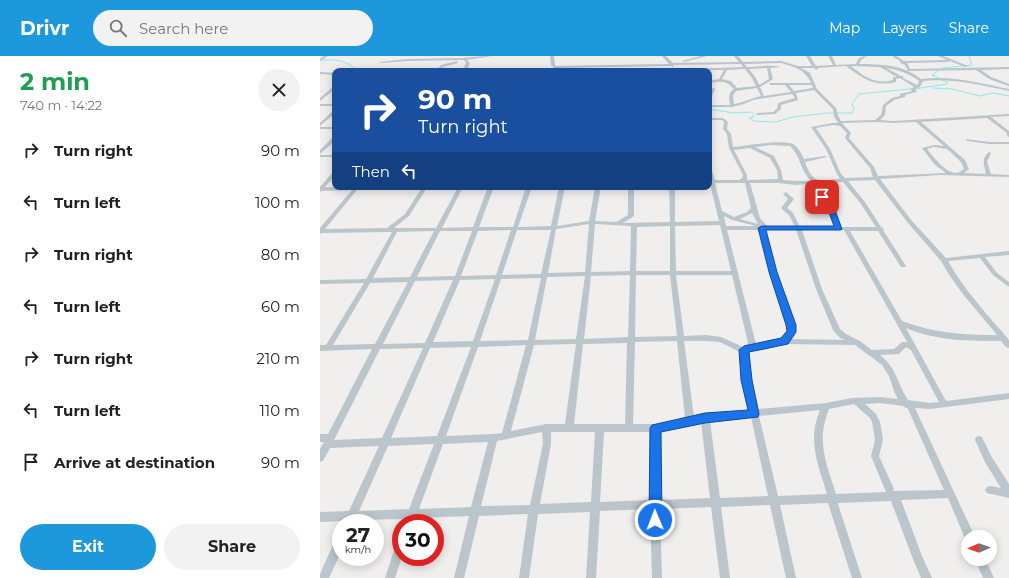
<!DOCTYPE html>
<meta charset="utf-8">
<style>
:root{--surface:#fff;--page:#f2f2f2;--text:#222;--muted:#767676;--accent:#1d98db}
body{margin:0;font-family:Montserrat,sans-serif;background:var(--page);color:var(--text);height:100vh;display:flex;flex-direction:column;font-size:15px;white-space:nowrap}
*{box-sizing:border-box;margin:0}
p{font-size:13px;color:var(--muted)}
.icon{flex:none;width:22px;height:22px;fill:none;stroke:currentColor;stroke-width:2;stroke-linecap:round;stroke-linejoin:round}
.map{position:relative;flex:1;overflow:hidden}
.side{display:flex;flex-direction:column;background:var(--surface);width:320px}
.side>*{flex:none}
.top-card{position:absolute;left:12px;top:12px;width:380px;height:122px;border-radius:8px;box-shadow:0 2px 10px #0003;background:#1a4fa0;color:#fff;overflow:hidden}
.needle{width:26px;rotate:268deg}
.controls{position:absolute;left:641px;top:474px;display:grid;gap:8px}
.controls a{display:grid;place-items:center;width:36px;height:36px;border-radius:50%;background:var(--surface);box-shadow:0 2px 10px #0003;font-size:20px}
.speed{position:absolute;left:12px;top:458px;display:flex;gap:8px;font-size:20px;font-weight:700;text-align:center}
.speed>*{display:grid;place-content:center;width:52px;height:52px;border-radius:50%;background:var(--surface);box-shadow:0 2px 10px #0003;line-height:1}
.speed small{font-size:10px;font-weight:400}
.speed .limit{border:6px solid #d22;background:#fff;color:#111}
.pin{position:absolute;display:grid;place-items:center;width:34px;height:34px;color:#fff;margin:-17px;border-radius:8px;box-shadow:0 2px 6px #0006}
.me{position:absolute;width:44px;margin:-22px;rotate:359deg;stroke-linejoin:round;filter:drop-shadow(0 0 3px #0008)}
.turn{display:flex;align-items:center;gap:14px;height:84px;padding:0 20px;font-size:18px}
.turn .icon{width:52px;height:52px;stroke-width:2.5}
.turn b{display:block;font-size:28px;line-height:34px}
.then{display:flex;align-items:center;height:38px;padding:0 20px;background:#0003;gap:8px;font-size:15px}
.round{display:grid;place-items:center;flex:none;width:42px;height:42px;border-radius:21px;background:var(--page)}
.overview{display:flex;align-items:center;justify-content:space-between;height:68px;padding:0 20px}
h1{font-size:24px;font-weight:700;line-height:30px;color:#1e9e55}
.cta{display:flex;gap:8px;margin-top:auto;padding:8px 20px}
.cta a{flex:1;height:46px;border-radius:24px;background:var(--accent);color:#fff;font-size:16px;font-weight:700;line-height:46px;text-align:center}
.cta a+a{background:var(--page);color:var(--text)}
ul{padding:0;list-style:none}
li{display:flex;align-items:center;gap:12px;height:52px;padding:0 20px}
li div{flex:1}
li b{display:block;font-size:15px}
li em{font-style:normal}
header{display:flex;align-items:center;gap:24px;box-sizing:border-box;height:56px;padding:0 20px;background:var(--accent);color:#fff}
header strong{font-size:19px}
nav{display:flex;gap:22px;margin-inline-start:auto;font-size:14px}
.search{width:280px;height:36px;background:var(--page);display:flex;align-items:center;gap:10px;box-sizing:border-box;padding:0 14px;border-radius:22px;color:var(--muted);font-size:15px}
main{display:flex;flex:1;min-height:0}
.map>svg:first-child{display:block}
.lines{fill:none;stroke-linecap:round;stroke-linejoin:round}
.stream{stroke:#8beaea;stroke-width:1}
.minor{fill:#bac6cb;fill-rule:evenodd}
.route{fill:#1a73e8;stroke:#114b97}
</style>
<header>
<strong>Drivr</strong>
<div class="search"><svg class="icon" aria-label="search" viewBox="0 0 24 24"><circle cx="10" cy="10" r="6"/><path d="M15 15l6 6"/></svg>Search here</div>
<nav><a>Map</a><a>Layers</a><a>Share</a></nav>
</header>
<main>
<section class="side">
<div class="overview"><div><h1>2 min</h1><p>740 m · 14:22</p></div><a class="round"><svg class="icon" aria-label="close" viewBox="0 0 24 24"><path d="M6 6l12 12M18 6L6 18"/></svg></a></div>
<ul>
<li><svg class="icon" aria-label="right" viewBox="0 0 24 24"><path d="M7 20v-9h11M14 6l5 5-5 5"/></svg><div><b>Turn right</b></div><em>90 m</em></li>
<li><svg class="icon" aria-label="left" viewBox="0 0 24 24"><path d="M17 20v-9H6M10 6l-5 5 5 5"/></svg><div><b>Turn left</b></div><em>100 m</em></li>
<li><svg class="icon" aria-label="right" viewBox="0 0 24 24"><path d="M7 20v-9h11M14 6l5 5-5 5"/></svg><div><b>Turn right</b></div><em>80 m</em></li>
<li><svg class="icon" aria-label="left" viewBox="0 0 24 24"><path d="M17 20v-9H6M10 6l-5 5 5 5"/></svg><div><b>Turn left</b></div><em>60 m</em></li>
<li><svg class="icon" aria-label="right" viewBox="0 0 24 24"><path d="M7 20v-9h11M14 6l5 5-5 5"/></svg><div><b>Turn right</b></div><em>210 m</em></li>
<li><svg class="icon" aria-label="left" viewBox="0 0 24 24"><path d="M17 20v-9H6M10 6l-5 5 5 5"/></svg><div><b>Turn left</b></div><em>110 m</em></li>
<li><svg class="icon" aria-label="arrive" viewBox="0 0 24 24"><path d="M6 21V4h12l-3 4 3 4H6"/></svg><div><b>Arrive at destination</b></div><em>90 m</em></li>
</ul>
<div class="cta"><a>Exit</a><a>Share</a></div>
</section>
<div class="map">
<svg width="689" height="522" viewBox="0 0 689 522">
<rect width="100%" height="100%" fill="#f1eeee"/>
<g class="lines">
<g class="stream">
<path d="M0,4C18,4 24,3 38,15"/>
<path d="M623,12L652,9L649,0"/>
<path d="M619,14L612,19L619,22"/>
<path d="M613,32L632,33L660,40L673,37L689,40"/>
<path d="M594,33L627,28V26L622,24"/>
<path d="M389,53L414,57L431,56L434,58L433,61L429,62L433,65L456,66L472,61L508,57H532L534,53L532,48L539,38L590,33"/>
</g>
<g class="minor">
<path d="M4,0H8L0,5V3Z"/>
<path d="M163,0H172L147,4L150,7L148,11L151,13L149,15H145L147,13L144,11L146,7L144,4L88,5L61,7L59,6L88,3L143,2Z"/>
<path d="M230,0H234L235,9L236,10L349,8L342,0H346L353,7L419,6L414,0H418L423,6L461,5L478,10H492L486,0H490L496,10L513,9L508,0H512L516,9L536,8C538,3 540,0 547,0L541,4L539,8C561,8 584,9 601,23C631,19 660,27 689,33V35C660,29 632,22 603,25L600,31L595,33L597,35L596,36L585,39V41L574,44L566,50L565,59L560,64L573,65L689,58V60L671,61L689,75V81L687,80V77L667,62L601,66L645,104L649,113L644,117L666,118C664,109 661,102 669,96L671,97L667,106L671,118L689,119V121L620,119L560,123L592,165L626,202L689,195V199L665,201L677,217L689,226V231L673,219L660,202L628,205C644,234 668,259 689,284V292L686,291L681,285C650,285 616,285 586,272L626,345L689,337V343L610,353L595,352L655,481H648V485H646L628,442L581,444L602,500L612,522H601L593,503L571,445L518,447V448L542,522H532L508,447L460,449L476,522H466L450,449L401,451L410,522H400L391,451L340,453L342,522H332L330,453L280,455L276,522H266L270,456L218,458L209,522H199L208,458L159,460L144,522H134L149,460L96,462L94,467H84L86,463L35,464L34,467H24L25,465L0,466V456L29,455L59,390L10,392L3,405L0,406V393L4,386H0V378H8L52,293L0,295V289H6L44,227L0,228V224L46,223L72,176L2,177L0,178V172L32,134L2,135L0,136V131L13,116H15V120L5,131H149L146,133H142L122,172L153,171L168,131H174L159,171H193L206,131H212L198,171L231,170L239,131H245L237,170L269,165L275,131H281L275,165L296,166L308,159V131H314V160L303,167L350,166L349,131H355V166L399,165L390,128H389V111L391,112L395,124H419L422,122L423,119L409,92L407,78L403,73L404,66L402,64H389V62H403L408,66L407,73L411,78L413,91C425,90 463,83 473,88C478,91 482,98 484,103L505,100L507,101L485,106C493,129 500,124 520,123L517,118L506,93L491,71L513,67H518L514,60L513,53L494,34L476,37L478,44L461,49V53L455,58L438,59L436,58L437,57L453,56L457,53L458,47L475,42L472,38L433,44L424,48L412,51H389C389,44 388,36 393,32L395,33L392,40L391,49H410C409,42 408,37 414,33C406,24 401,25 389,27V25L399,23L404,14L342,15L344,14L423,11L421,8L354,9L353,11L351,10L238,12V14L231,15L234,12L231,9ZM461,7C474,11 485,13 491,27H450V29H465L471,36L444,40L440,31L453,23L450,12L461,11C451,8 437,11 427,11L424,8ZM526,10C543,23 555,31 576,26V23L580,22L594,31L590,33L592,35L580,38V40L572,42L563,49L561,59L555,64L521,65L518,60L516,52L497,33L490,17L481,12H494L496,14L498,13L497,12ZM531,10L560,11L577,21H573V24C556,29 543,20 531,10ZM447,12L449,23L439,29L436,22L429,13ZM566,12C579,14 589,17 599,25L597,29L583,22V20H581ZM425,13L432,22L436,30L417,32L411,25L402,23L407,14ZM469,29H492L493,32L474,35ZM437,32L441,40C431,42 423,47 414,48C413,43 412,39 416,35ZM556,66L573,67L596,66L624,90L614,89L602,92L615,109L626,117L558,120L554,111L529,82L531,77L522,67ZM513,69L520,70L527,77L525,82L550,112L553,121L525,122L521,118L510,93L496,72ZM451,89L470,90C481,100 480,115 491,125H476L463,124L461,114L454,100L435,91ZM614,91L627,93L641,106L644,113C642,114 639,117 636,117C626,117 613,101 607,93ZM430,92L450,102L457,114L458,123L427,124V119L414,94ZM555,124L588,167L621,205L628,217L642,237L677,279C643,279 614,277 582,265L530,175H558L581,211H585L586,210L563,174L564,173L561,171L545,146L528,125ZM523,126L541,148L556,171H521C515,155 507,139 494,127ZM395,127H425L431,152L427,156L414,161L402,155ZM430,127H458L476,129L488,128C501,140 510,154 515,171H480L473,157L467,152L474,143L466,136L463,138L468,143L461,152L469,159L475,171H448L440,162ZM101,133L85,158L67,172L5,173L37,134ZM106,133H137L116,172H74L89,160ZM432,157L438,168L420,163ZM404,160L412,164L436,170H406ZM269,168L265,216L228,217L236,173ZM275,168L311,170L310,215L271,216ZM400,169L411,215H356L355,170ZM350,170V215H316L317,171ZM191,174L176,219L141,220L158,175ZM197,174H231L221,218L182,219ZM407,174H440L450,215L467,269C467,270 467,275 467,276C463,287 445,288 435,290L436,288ZM445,174H476L496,233L513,274L520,282L525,284L470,283L475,276V269L456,215ZM482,174H524L587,286H582L574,293L552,294L540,285L526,278L520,273L502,233ZM114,175L90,221L53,222L77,176ZM120,175H152L135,220L97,221ZM310,219L308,281L264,283L271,220ZM316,219H350L357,280L315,281ZM356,219H412L428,287L423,291L401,281L386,279L364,280ZM265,220L256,283L215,284L227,221ZM221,222L208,284L160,285L181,223ZM175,223L153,285L113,286L140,224ZM133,224L105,287L63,288L95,225ZM88,226L55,288L13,289L50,227ZM357,285L365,362L336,368H313L315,286ZM364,285H386L400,286L420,296L423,324L430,354L385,359L374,361ZM307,287L305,368H254L263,288ZM256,288L245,368H226L191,375L214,289ZM464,288L535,289L562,309L569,320L574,335L578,343L560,341L532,342L506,347L438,353L431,324L428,296L445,294ZM206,289L182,377L173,378L126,380L158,291ZM151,291L117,380L71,382L110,292ZM586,291L591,294L619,346L610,347L588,344C577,327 577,312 560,299L579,298ZM103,292L62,382L14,384L60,293ZM560,347L583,350L588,353L624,434L573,435L574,433L559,400L563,384L560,366L556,358L545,348ZM534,348L550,362L552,366L555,384L551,400L566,436L516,438C506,406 496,385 509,353ZM500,354C487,385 498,408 507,438L458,440L439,360ZM431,361L448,440L400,442L390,365ZM381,366L390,442L340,444V375ZM222,376L223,388L210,449L161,450L177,385ZM231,376H275L271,446L220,448L231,388ZM284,376H332L330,444L280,446ZM168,386L151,451L99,453L123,388ZM114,388L89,453L39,455L68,390Z"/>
<path d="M381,0H387L364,6L362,5Z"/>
<path d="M572,0H576L584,5L627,4L618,0H623L648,10L645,11L630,5L628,6L587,7L590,13L689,11V13L661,14L671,21L689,28V30L669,23L656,14L588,15L585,9L580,7V5Z"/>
<path d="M137,5L138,7L123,11L120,15H116L121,9Z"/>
<path d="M296,14H340L342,15H294Z"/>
<path d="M0,16L15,17V19L0,18Z"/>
<path d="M14,30H15V33L0,45V42Z"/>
<rect x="0" y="48" width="15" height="2"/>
<path d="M14,54H15V57L0,70V67Z"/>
<rect x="0" y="71" width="15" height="2"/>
<path d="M13,81H15V85L0,98V94Z"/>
<path d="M646,83L669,86H689V88H669L648,85L646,84Z"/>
<rect x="0" y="99" width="15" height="2"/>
<path d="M659,380L662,381L671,400L689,428V442L667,437L665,434L667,431L670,430L681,432L665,406L655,384L656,381Z"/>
<path d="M21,479V496L9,522H0V518L17,480Z"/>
<path d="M81,484V501H82L75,522H65L77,485Z"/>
<path d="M655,503H665L674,522H663Z"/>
</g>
</g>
<path class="route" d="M500,139H505L515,154L522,173L521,174H446L457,216L476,269V276L468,288L429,296L432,324L439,358L438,361L385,367L341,376L342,464L340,468L335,470L331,468L329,464L330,372L332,369L385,357L428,354L421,324L419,294L424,290L461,282L467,275L466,269L449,216L438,172L442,170H514L508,154L499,141Z"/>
</svg>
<div class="controls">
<a><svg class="needle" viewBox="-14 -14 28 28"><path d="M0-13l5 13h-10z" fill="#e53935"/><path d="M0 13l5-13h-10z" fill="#767676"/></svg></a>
</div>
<div class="speed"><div>27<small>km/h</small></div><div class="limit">30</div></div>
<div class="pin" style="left:502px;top:141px;background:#d93025"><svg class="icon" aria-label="arrive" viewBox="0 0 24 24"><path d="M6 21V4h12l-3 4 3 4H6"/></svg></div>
<svg class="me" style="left:335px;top:464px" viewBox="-20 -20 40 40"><circle r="17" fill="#1a73e8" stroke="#fff" stroke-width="3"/><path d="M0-11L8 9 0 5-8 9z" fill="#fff"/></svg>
<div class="top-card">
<div class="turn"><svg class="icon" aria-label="right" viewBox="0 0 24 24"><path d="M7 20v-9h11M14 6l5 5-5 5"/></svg><div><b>90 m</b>Turn right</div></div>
<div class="then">Then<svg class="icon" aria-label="left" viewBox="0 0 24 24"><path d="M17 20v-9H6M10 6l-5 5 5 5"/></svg></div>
</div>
</div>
</main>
